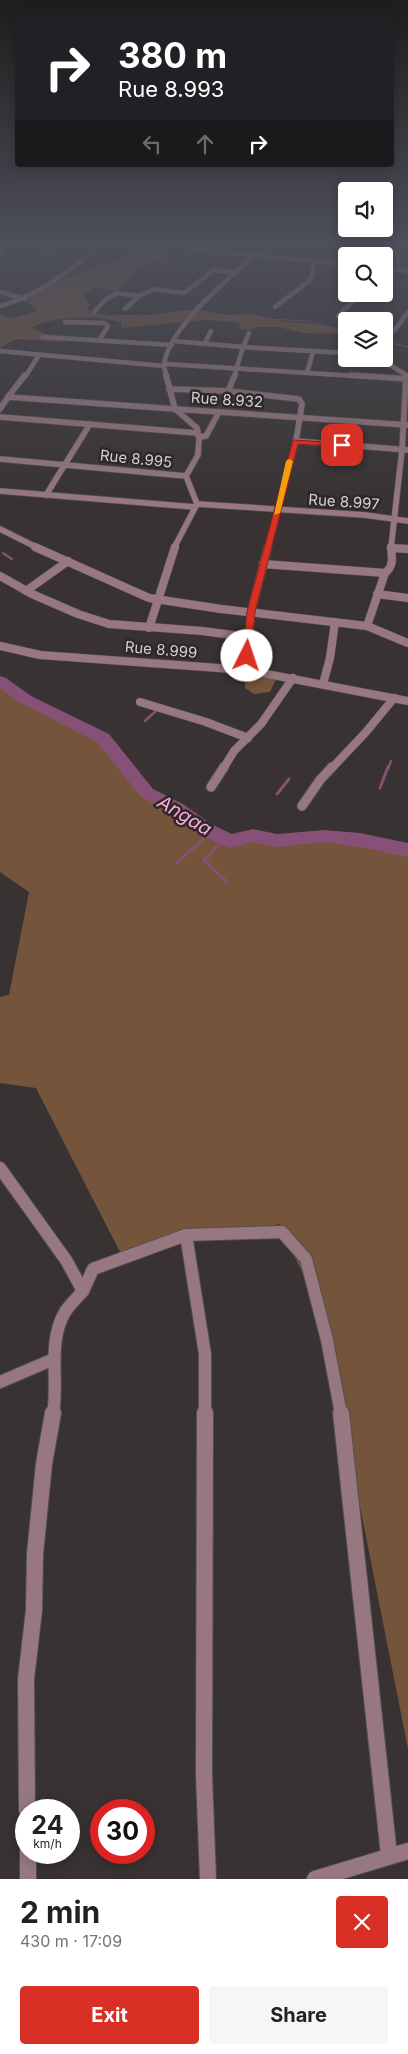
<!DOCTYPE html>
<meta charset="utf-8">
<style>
:root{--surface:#fff;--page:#f6f6f6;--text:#202124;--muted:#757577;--accent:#d93025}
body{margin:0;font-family:Inter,sans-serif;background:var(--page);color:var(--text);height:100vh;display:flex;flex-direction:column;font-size:19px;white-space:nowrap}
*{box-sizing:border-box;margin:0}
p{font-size:16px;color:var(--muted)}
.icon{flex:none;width:28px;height:28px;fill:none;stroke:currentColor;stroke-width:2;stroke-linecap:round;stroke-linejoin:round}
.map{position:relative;height:1879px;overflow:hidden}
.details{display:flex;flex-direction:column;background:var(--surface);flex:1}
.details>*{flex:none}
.guide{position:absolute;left:15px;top:15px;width:379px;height:152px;border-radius:5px;box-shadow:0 2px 12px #0003;background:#202124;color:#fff;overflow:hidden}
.buttons{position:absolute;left:338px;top:182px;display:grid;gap:10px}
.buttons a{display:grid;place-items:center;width:55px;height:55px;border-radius:5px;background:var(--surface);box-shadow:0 2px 12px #0003;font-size:25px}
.speed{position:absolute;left:15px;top:1799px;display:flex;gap:10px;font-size:25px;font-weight:700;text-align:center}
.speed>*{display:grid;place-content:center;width:65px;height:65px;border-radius:50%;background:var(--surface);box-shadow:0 2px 12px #0003;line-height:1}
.speed small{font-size:12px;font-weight:400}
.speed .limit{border:8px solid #d22;background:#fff;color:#111}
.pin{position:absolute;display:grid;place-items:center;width:42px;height:42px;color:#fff;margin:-21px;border-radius:10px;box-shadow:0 2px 8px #0006}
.me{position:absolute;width:55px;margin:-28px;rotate:4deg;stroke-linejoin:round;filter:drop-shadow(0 0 4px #0008)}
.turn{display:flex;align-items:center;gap:18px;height:105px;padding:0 20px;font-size:22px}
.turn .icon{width:65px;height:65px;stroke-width:2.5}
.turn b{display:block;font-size:35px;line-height:42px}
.lanes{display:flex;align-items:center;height:48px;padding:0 20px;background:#0003;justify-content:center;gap:25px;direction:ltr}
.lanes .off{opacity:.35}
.round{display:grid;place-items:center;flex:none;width:52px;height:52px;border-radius:5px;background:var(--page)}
.summary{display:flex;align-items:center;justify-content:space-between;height:85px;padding:0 20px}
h1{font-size:30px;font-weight:700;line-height:38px}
.button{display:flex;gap:10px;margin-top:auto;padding:10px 20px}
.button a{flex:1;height:58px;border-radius:5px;background:var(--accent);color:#fff;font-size:20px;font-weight:700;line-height:58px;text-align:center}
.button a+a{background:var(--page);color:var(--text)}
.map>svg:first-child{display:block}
.green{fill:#74553c}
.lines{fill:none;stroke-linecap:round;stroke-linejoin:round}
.stream-far2{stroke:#875076;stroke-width:1}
.stream-far1{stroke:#875076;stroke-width:2.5}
.stream{stroke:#875076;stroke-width:3}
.river{fill:#875076;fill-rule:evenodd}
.minor-far5-casing{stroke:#544f4f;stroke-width:5}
.minor-far4-casing{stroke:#544f4f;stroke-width:7}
.minor-far3-casing{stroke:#544f4f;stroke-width:9}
.minor-far2-casing{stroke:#544f4f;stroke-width:11}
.minor-far1-casing{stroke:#544f4f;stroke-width:14}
.minor-casing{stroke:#544f4f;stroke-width:18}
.minor-far5{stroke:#977881;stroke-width:4.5}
.minor-far4{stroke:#977881;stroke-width:5.5}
.minor-far3{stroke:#977881;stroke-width:8}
.minor-far2{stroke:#977881;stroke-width:9}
.minor-far1{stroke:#977881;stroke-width:12}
.minor{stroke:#977881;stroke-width:16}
.route{fill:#d93025;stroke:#8d1f18}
.slow{fill:#f59e0b}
.labels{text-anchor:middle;stroke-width:5;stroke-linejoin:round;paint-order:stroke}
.far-street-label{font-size:15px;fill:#d5d1d1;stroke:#2e2828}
.water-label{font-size:19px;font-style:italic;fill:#fca9e1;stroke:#2e2828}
</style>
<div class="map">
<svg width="408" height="1879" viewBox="0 0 408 1879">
<rect width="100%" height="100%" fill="#383232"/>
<g class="green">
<path d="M145,244L172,247L161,254L174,259L166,263L151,261L133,274L118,291L96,288L83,295L90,305L87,309L91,312L106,315H154L190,310L228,315L252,314L281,321L330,326L346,331V334L304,333L278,327H255L248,330L239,329L240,323L207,320L122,328L121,327V323C103,314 48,316 31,328L46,334L66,337L62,342L16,339L0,348V314L9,319L37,311L27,301L32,295L61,280L104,264L126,258L133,250H138Z"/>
<path d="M260,675L278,679L275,681L270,692L254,694L245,688V678Z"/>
<path d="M0,681L25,699L103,738L147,793L177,808L205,829L230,841L253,835C283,847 284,837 312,836C344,835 377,844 408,850V1749L321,1309L282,1232L280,1224L122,1256L36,1088L0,1083V997L9,995L29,892L0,872Z"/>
</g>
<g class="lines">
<g class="stream-far2">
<path d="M28,279L43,273L45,269"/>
<path d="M31,317L94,314L129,320L178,312L201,311L232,317L307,321L346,332"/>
<path d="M0,320L31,317L40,312L49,296L88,277"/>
<path d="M384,341L408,347"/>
</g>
<g class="stream-far1">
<path d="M3,553L12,559"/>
<path d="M145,721L158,709"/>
<path d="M388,769L391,761"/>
</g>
<g class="stream">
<path d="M380,788L388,767"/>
<path d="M277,794L289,779"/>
<path d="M219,844L204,860L226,881"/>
<path d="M177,863L205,837"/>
</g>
<path class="river" d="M0,676L6,678L31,696L109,734L153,789L183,804L211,824L232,834L253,829L277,834L324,830L360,833L408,843V857L360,847L324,842L277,847L252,842L230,848L224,846L199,834L171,812L141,797L97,742L19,702L0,688Z"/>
<defs>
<g id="minor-far5">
<path d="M145,242L211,251L346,264"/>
<path d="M397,242L398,269"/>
<path d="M30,245L54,247"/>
<path d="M367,250H396"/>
<path d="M0,254L5,242"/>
<path d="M44,255L61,242"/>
<path d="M384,268L408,271"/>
<path d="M0,292L25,299"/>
<path d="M0,306C37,296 75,268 103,242"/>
<path d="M275,307L309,281L312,275L313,261"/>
<path d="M125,309L139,296"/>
<path d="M94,312L106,299L117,293L139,296L154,289L184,293L214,270L235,272"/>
<path d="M338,316L355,299L364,294"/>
<path d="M65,322L104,323L108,326L100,339"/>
<path d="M249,333L243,347L346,353"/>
<path d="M384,334L395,330L408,312"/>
<path d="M42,337L172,345"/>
<path d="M173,341L243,347L234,377"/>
<path d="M205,343L211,331"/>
<path d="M0,351L164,366"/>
<path d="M380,359L408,376"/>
<path d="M166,364L371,377"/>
<path d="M307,373L313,352"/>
<path d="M25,377L39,355"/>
<path d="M167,377C166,373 164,369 164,365C168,329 227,279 254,256"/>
</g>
<g id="minor-far4">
<path d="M166,375L175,409L408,425"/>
<path d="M351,375L408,379"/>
<path d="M169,389L228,391L299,399L302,404L296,441L268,548"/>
<path d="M228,391L235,375"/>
<path d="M8,397L25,375"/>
<path d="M0,409L8,397L175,409L197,428L199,439L198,455L186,476L0,459"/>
<path d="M0,417L197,433"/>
<path d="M200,437L206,436L219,412"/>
<path d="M296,441L408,450"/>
<path d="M186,476L197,504"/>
<path d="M0,491L195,507"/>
<path d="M46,495L90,424"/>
<path d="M197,504L365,515L408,521"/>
<path d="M0,529L38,548"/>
<path d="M174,548L197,504"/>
<path d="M391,548L402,450L406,379"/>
<path d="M391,548H396"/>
</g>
<g id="minor-far3">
<path d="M35,547L149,598L221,609L367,626L385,573C394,566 392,558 391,547"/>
<path d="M391,548L408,549"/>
<path d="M263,564L385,573"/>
<path d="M0,576L32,594L78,614L109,624L202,631L248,637"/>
<path d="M26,591L68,561"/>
<path d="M377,594L408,598"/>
<path d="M367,626L408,643"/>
<path d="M149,628L175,547"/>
<path d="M0,646L40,655L246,670L408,701"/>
<path d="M246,670L251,612L268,547"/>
<path d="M323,684L330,658L335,622"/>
<path d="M140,702L206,722L248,738"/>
<path d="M223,769L234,751L261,724L293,678"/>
<path d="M331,769L366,732L394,698"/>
</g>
<g id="minor-far2">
<path d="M211,787L224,767"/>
<path d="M302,806L320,780L332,767"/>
</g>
<g id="minor-far1">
<path d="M0,1168L66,1260L83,1291C77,1298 70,1304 65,1312C47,1342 59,1381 53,1414"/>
<path d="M186,1235L205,1354V1414"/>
<path d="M83,1291L93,1269L186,1235L282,1232L306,1259L327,1340L341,1414"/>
<path d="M0,1382L54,1359"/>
</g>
<g id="minor">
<path d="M205,1413L204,1775L208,1879"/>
<path d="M341,1413L389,1855"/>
<path d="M27,1810L26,1679L34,1610L35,1554L44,1464L53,1413"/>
<path d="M28,1852V1879"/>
<path d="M315,1879L408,1851"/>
</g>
</defs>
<use href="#minor-far5" class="minor-far5-casing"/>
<use href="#minor-far4" class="minor-far4-casing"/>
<use href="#minor-far3" class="minor-far3-casing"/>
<use href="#minor-far2" class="minor-far2-casing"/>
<use href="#minor-far1" class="minor-far1-casing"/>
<use href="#minor" class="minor-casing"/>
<use href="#minor-far5" class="minor-far5"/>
<use href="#minor-far4" class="minor-far4"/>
<use href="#minor-far3" class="minor-far3"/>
<use href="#minor-far2" class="minor-far2"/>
<use href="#minor-far1" class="minor-far1"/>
<use href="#minor" class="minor"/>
</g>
<linearGradient id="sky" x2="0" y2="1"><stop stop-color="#1f1c1c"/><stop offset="0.48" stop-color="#4d4f5a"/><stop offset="1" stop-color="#4d4f5a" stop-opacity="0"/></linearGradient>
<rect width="408" height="505" fill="url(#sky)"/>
<path class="route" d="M293,440L342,443L346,445L342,447L298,444L255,612L251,656L247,659L242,656L247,612Z"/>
<path class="slow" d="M289,459L293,461L280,513L274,515L286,461Z"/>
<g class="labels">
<g class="far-street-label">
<text transform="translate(227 400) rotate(4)" y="5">Rue 8.932</text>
<text transform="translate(136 459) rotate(6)" y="5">Rue 8.995</text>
<text transform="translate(344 502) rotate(4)" y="5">Rue 8.997</text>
<text transform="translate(161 650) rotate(5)" y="5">Rue 8.999</text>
</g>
<g class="water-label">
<text transform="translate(185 815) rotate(31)" y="7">Angaa</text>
</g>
</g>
</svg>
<div class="buttons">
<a><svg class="icon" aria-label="sound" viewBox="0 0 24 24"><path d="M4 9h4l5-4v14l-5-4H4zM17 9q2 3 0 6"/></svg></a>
<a><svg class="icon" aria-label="search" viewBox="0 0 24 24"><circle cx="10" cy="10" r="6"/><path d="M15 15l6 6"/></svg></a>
<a><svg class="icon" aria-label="layers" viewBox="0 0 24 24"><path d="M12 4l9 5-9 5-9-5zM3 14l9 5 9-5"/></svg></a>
</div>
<div class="speed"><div>24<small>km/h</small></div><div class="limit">30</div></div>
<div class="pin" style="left:342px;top:445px;background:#d93025"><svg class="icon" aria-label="arrive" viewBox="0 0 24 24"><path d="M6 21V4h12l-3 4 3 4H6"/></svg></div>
<svg class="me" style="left:247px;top:656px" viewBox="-20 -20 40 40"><circle r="19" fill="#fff"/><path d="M0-13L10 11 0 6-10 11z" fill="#d93025"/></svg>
<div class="guide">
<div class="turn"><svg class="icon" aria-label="right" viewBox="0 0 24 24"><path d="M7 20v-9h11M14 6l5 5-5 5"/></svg><div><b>380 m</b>Rue 8.993</div></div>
<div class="lanes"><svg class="icon off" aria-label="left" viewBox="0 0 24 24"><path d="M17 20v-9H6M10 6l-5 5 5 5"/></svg><svg class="icon off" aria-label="ahead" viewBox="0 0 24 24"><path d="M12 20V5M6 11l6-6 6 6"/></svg><svg class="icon" aria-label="right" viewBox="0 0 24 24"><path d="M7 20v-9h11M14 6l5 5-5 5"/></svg></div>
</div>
</div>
<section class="details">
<div class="summary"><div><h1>2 min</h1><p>430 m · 17:09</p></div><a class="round" style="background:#d93025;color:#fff"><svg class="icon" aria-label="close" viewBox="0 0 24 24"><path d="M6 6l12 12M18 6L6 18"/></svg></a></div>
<div class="button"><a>Exit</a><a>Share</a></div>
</section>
